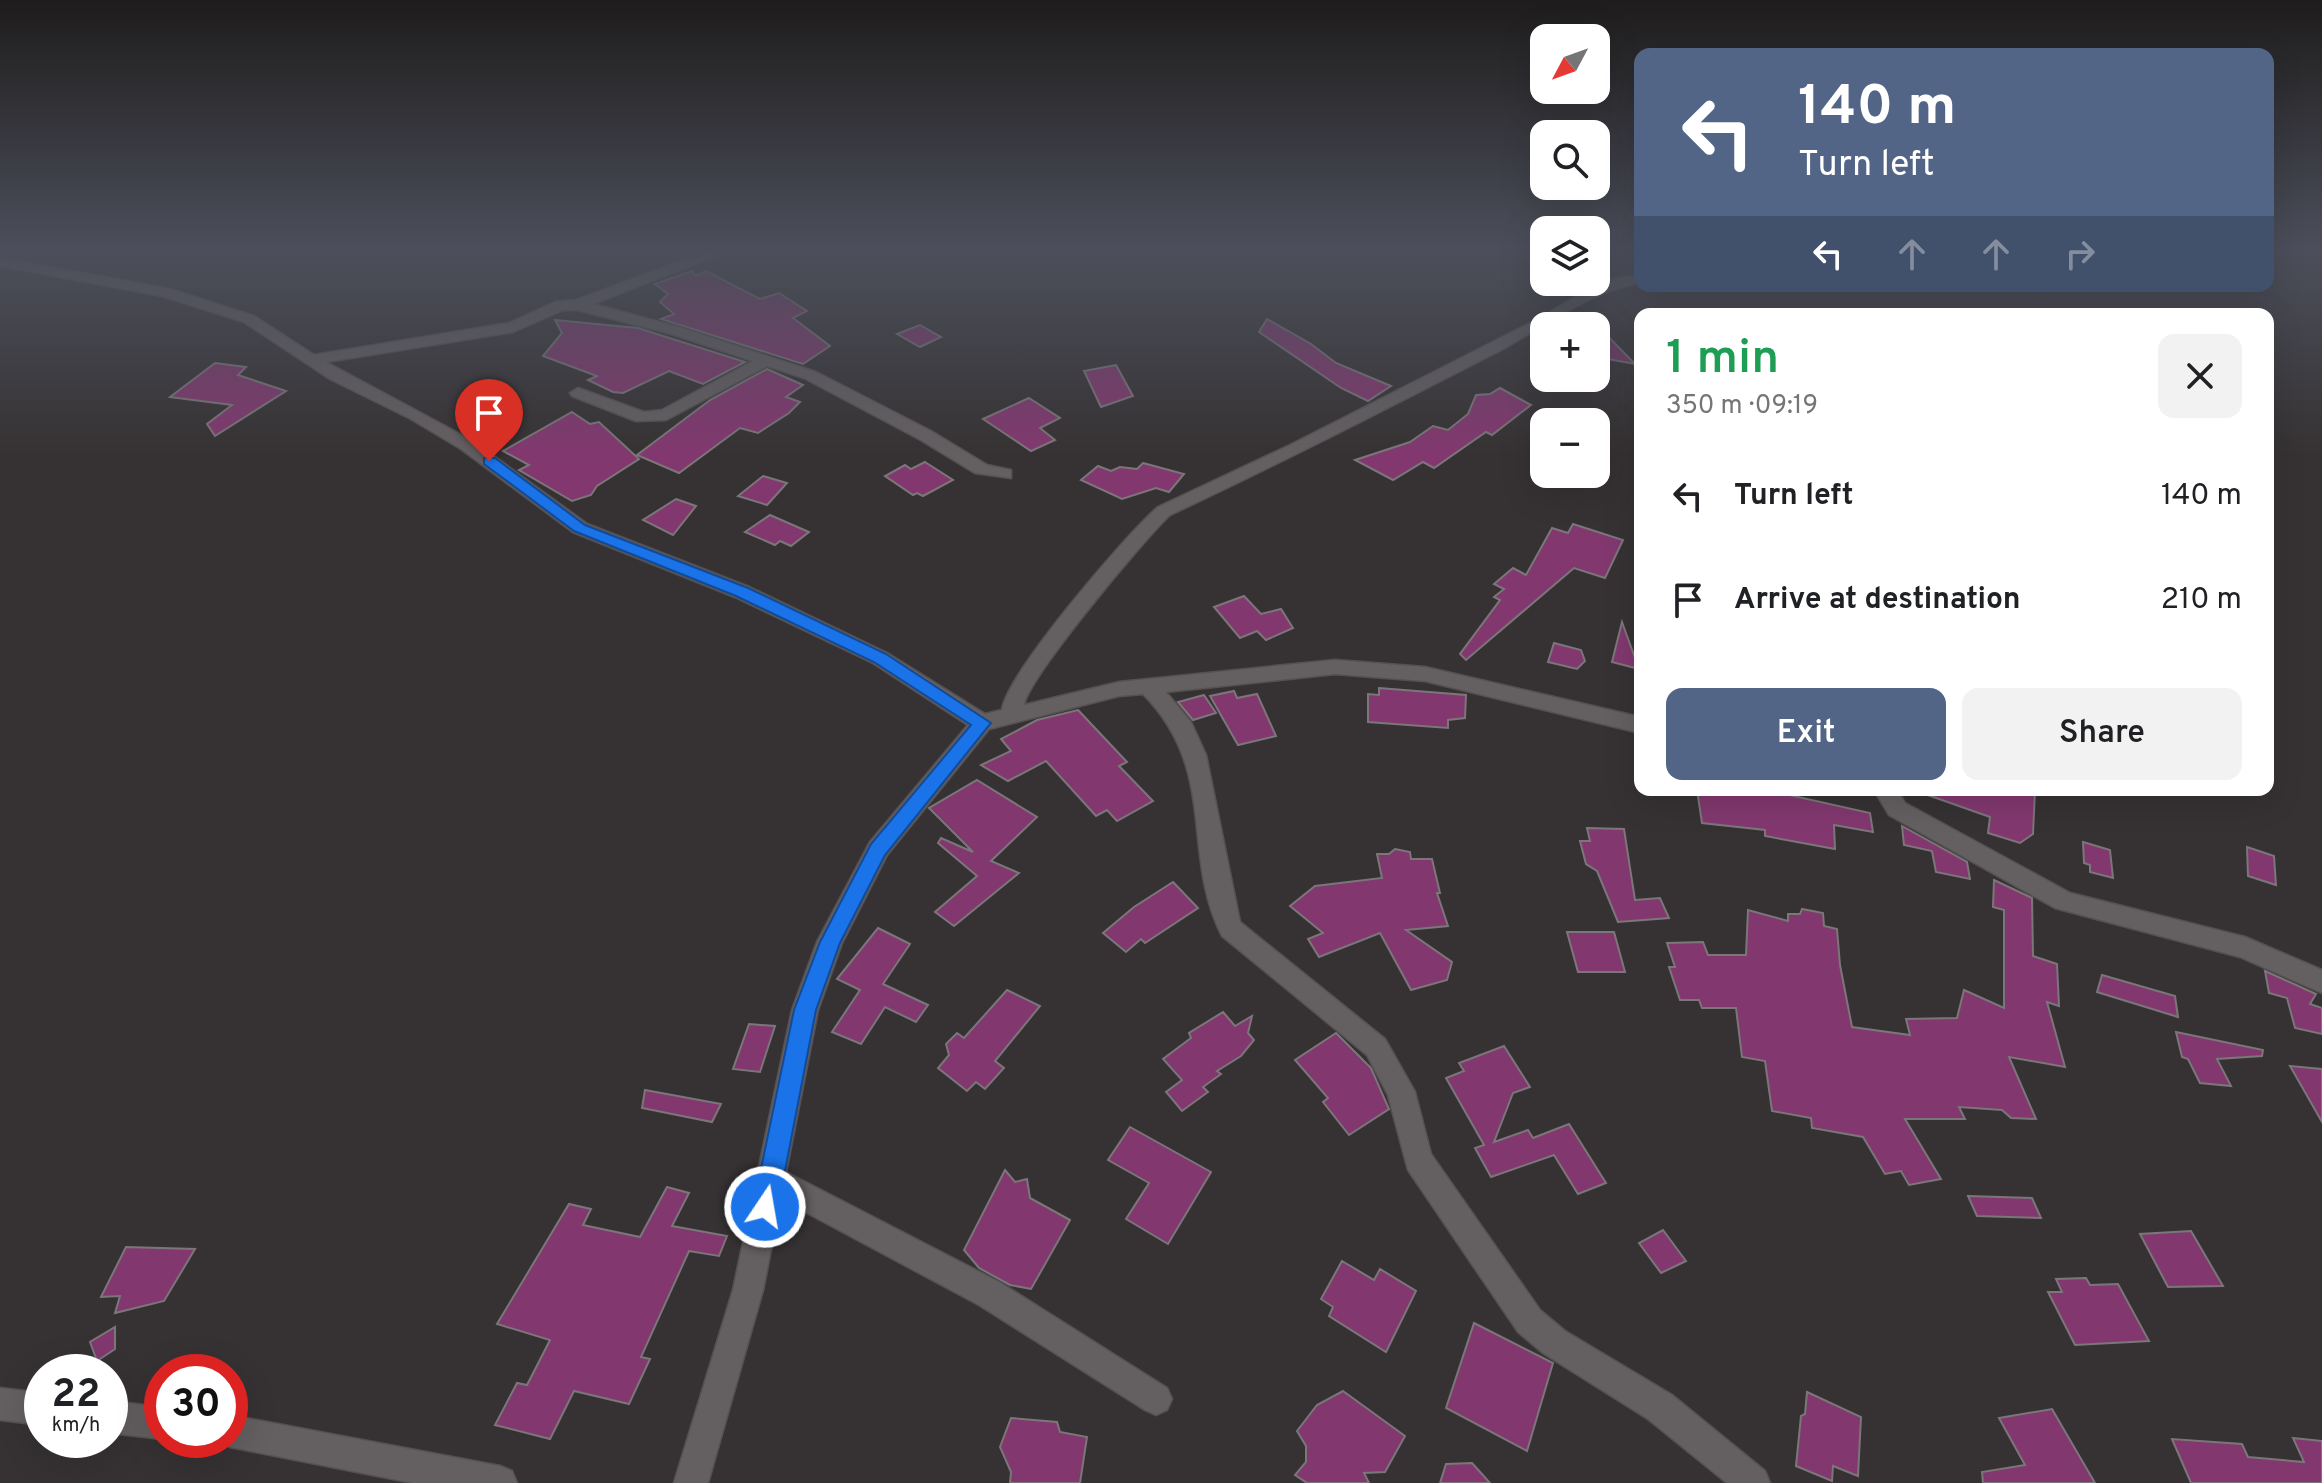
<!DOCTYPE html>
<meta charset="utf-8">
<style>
:root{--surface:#fff;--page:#f2f2f2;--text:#202124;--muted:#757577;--accent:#526586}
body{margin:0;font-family:Overpass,sans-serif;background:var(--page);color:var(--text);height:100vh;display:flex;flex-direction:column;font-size:30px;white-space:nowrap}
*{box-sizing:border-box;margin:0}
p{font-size:26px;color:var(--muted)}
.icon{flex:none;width:44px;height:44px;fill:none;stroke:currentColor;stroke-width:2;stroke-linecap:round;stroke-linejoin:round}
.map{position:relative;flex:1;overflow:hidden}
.sheet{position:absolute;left:1634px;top:308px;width:640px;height:488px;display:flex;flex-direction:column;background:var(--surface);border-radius:16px;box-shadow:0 8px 32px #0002}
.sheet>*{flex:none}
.hud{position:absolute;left:1634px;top:48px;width:640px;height:244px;border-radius:16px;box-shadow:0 8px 32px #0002;background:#526586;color:#fff;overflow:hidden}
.needle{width:52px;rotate:229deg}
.tools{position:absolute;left:1530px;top:24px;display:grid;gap:16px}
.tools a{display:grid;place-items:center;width:80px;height:80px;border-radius:16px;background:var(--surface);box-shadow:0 8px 32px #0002;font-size:40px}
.speed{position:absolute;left:24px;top:1354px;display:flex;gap:16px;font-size:40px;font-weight:700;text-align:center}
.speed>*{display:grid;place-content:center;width:104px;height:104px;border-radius:50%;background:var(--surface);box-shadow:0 8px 32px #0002;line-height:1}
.speed small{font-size:20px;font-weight:400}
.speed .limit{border:12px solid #d22;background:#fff;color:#111}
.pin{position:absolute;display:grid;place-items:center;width:68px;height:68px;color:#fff;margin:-82px -34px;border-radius:50% 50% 50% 0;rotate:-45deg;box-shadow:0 0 8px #0007}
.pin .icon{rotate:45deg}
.me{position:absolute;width:88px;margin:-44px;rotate:12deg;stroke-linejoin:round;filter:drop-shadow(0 0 6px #0008)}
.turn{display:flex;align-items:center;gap:28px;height:168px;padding:0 32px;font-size:36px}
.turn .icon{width:104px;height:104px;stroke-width:2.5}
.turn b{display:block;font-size:56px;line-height:68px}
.lanes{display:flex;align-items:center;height:76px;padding:0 32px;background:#0003;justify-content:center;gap:40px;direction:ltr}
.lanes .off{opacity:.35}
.round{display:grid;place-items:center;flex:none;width:84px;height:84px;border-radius:16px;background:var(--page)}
.summary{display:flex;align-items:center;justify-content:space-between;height:136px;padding:0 32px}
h1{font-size:48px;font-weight:600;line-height:60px;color:#1e9e55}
.action{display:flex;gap:16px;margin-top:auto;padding:16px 32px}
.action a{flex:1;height:92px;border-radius:16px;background:var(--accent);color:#fff;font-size:32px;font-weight:600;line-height:92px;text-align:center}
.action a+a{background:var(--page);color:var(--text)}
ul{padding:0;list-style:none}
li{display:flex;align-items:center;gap:24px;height:104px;padding:0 32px}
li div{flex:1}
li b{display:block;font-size:30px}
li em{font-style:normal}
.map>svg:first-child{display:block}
.building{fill:#82386f;stroke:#7a7679;stroke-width:2}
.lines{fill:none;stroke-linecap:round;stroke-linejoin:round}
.street-casing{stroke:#555152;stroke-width:3}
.street{fill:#645f61;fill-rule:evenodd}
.route{fill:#1a73e8;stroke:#114b97;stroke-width:2}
</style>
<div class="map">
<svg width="2322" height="1483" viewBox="0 0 2322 1483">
<rect width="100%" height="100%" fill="#363233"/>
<g class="building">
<path d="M692,271L695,276L706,271L760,299L779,293L807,311L793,318L830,346L803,364L661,319L674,314L660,302L668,294L655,284Z"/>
<path d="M1267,319L1311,344L1336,363L1391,386L1368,401L1341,388L1259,332Z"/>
<path d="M555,320L638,328L745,362L703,384L669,371L623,393L613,392L588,380L597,376L543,356L562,333Z"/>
<path d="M1596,324L1635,364L1596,357Z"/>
<path d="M920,325L941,337L920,347L897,334Z"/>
<path d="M215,363L246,367L238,375L286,391L215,436L207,424L232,405L170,397Z"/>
<path d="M1116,365L1133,396L1101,407L1084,371Z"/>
<path d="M767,369L803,385L786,397L800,402L789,413L758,433L740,428L679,473L637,455L710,400Z"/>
<path d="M1500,388L1531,405L1492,435L1486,432L1434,468L1423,462L1393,480L1355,460L1410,442L1433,426L1448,430L1468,414L1476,395L1490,394Z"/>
<path d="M1029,398L1060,418L1040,428L1055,440L1031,451L983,419Z"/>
<path d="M572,412L590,424L599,422L639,459L597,486L591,495L572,501L519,470L529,465L503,451Z"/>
<path d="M925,462L953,480L923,496L917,493L913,495L885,476L905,465L911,469Z"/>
<path d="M1143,463L1184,474L1169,492L1156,488L1122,499L1081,480L1098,466L1111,471L1120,467L1137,469Z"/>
<path d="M763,476L787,483L767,505L738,496Z"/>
<path d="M676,499L696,506L673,535L643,520Z"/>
<path d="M770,515L809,532L791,546L780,541L775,545L745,532Z"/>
<path d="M1573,524L1623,540L1605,578L1574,568L1466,660L1460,654L1500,600L1494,597L1504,589L1494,584L1513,568L1526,575L1552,528L1568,533Z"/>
<path d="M1244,596L1261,614L1281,609L1293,628L1266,640L1257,631L1240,638L1214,607Z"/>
<path d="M1622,622L1639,669L1612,662Z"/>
<path d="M1554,643L1581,650L1585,661L1577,669L1548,662Z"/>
<path d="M1379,688L1466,695L1465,718L1448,720V728L1368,722V694L1379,695Z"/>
<path d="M1234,691L1237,698L1257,694L1276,736L1238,745L1210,696Z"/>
<path d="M1204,695L1216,713L1193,720L1178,702Z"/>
<path d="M1078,710L1127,762L1119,766L1153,801L1117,821L1107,810L1096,816L1046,761L1008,781L981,765L1011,751L1001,739L1037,720Z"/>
<path d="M977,780L1037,817L991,861L1019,873L954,926L935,912L977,876L938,843L941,838L973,852L929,808Z"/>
<path d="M1697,790H1767L1870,813L1873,832L1834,825L1835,849L1765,836V830L1702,823Z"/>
<path d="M1922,790H2035L2033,834L2020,843L1988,833L1990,817L1922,793Z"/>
<path d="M1902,826L1967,862L1970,879L1936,872L1932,851L1904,845Z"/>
<path d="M1587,828L1624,829L1635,900L1660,898L1669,918L1618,922L1597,871L1586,864L1580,841H1590Z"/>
<path d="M2083,842L2110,850L2113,878L2090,872V865L2084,863Z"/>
<path d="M2247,847L2274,856L2276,885L2248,876Z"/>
<path d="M1395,849L1410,852L1411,859H1432L1440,893H1437L1448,926L1406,930L1452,962L1447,980L1411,990L1380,933L1319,957L1308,939L1323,933L1290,906L1315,886L1382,878L1377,854H1389Z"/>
<path d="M1994,880L2032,898L2033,956L2057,964L2059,1006L2047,1002L2065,1067L2009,1057L2036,1119L2011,1118L2002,1110L1959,1107L1965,1119H1905L1941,1179L1909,1185L1901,1171L1885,1174L1863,1137L1812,1128L1811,1118L1772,1111L1765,1061L1742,1057L1736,1008H1702L1699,1000H1680L1669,967H1675L1667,943L1703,942L1708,955H1746L1748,910L1788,921V914H1800L1802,909L1823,913L1824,926L1837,929L1840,965L1852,1027L1910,1035L1906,1019L1957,1018L1964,990L2004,1008V910L1993,907Z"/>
<path d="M1173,882L1198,908L1145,943L1141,939L1126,952L1103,933L1134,907Z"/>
<path d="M878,928L910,944L883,984L928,1005L916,1022L885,1007L861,1044L832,1032L860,990L837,979Z"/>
<path d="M1567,932H1614L1625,972H1578Z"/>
<path d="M2265,971L2316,994L2310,1004L2322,1008V1034L2295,1028L2287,998L2269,993Z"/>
<path d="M2102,975L2175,996L2178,1017L2097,992Z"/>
<path d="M1007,990L1040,1006L995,1061L1004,1068L985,1089L976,1082L967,1091L938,1068L949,1055L946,1044L957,1033L964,1038Z"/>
<path d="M1223,1012L1235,1026L1252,1016L1248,1033L1254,1040L1241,1056L1217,1071L1221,1074L1203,1087L1208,1092L1182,1111L1166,1092L1182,1080L1163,1059L1191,1038L1189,1033Z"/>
<path d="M749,1024L775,1026L760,1072L733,1069Z"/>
<path d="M2176,1032L2263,1050L2262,1056L2217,1059L2231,1086L2200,1083L2188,1059L2182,1057Z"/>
<path d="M1336,1033L1371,1068L1389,1109L1349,1135L1323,1102L1328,1098L1295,1060Z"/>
<path d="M1504,1046L1530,1087L1513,1093L1494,1142L1528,1130L1533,1138L1569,1124L1606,1183L1578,1194L1554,1155L1491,1177L1475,1148L1484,1145L1446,1078L1464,1071L1459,1063Z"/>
<path d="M2290,1066L2322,1069V1122Z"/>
<path d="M645,1090L721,1104L712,1122L642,1108Z"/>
<path d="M1130,1127L1211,1172L1168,1244L1126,1219L1149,1183L1108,1160Z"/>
<path d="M1005,1170L1015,1182L1027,1179L1030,1198L1070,1220L1031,1289L1010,1285L979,1268L964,1250Z"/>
<path d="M667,1187L689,1193L672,1226L727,1236L719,1256L689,1251L641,1357L650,1359L629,1404L574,1391L550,1439L495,1425L517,1383L527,1385L550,1340L497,1324L569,1204L591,1209L583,1225L640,1237Z"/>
<path d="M1968,1196L2032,1198L2041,1218L1977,1216Z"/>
<path d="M1663,1230L1686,1261L1661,1273L1639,1243Z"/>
<path d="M2191,1231L2223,1286L2168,1287L2140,1234Z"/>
<path d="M126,1247L195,1249L164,1301L115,1313L120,1296L101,1297Z"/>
<path d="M1342,1261L1374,1280L1380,1269L1416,1291L1386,1352L1329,1316L1333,1307L1321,1299Z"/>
<path d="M2086,1278L2090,1285L2118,1284L2149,1341L2075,1345L2048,1292H2062L2056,1279Z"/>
<path d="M1474,1323L1553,1363L1527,1451L1446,1408Z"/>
<path d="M115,1327V1349L97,1361L90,1342Z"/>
<path d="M1343,1391L1405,1436L1385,1472L1364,1473L1369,1483H1307L1295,1475L1306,1462V1446L1297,1431L1317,1405Z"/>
<path d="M1807,1392L1861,1417L1858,1476L1833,1466L1832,1481L1796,1466L1801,1416L1805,1414Z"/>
<path d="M2052,1409L2095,1483H1983L1982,1472L2025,1465L1999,1418Z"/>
<path d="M1011,1418L1057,1422L1060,1432L1087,1437L1080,1483H1010L1011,1472L1000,1447Z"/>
<path d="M2293,1438L2322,1441V1483H2191L2172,1439L2242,1444L2248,1457L2304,1462Z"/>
<path d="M1472,1463L1490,1483H1440L1446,1464Z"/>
</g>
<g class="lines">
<defs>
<g id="street">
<path d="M716,248H735L593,304L682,328L816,372L931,431L987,465L1011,470V478L975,473L919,439L804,378L767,366L666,420L636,421L572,396L570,393L578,388L644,412L662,410L753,361L672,334L578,310H563L513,332L326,362L473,441L587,524L749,587L887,653L985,714L1002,710C1006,675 1126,534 1158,507L1290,445L1538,319L1604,280L1640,275V283C1592,290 1542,328 1499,351C1390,407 1281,463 1170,515C1145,538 1028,678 1024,705L1119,682L1335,660L1425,667L1640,717V733L1425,681L1335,674L1166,692L1191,722L1206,755L1240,922L1385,1039L1415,1092L1431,1154L1540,1310L1565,1331L1672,1395L1765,1471L1770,1483H1727L1648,1419L1543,1353L1518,1332L1408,1170L1388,1095L1367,1055L1222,936C1180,853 1219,771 1143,694L1119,696L989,729L887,855L842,943L818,1010L786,1172L1001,1283L1167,1388L1172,1399L1167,1410L1156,1415L1145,1410L979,1305L781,1199L763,1290L708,1483H674L733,1290L792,1010L817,942L870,842L968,725L873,663L735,597L573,532L461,449L411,419L330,379L244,322L162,296L0,266V258L170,289L254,316L314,355L509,323L555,302L576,300Z"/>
<path d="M1874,790H1897L1905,803L2070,893L2245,937L2322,970V993L2240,957L2055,908L1889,815Z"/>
<path d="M0,1388L42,1393V1425L0,1420Z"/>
<path d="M110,1401L162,1407V1439L110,1433Z"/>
<path d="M230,1415L500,1466L512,1471L517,1483H413L230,1447L217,1440H230Z"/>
</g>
</defs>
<use href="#street" class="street-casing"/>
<use href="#street" class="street"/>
</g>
<linearGradient id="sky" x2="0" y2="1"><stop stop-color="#1e1c1c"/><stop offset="0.55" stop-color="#4c4f5b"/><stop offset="1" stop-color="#4c4f5b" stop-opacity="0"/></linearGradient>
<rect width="2322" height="455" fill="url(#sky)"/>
<path class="route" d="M484,458H495L585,525L748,588L886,654L991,723L885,855L840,943L816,1010L778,1207L774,1215L765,1219L757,1215L753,1207L794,1010L820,942L871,844L971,725L874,662L736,596L574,531L484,464Z"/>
</svg>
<div class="tools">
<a><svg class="needle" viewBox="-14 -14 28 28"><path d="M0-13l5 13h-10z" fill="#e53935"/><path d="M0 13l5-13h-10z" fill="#757577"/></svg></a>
<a><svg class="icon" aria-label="search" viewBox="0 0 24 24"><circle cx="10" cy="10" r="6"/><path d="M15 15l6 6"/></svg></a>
<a><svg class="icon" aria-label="layers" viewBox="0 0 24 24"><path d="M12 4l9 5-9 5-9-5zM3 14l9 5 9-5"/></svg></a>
<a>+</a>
<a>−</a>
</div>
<div class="speed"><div>22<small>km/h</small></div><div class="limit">30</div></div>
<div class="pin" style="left:489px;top:461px;background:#d93025"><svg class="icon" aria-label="arrive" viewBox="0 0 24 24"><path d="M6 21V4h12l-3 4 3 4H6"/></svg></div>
<svg class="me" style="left:765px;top:1207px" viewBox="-20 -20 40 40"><circle r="17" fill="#1a73e8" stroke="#fff" stroke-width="3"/><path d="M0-11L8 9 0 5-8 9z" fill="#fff"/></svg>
<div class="hud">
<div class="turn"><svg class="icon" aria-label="left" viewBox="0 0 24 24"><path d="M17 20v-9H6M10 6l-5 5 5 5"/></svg><div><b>140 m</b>Turn left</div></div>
<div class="lanes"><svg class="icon" aria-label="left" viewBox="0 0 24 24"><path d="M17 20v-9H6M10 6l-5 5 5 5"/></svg><svg class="icon off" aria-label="ahead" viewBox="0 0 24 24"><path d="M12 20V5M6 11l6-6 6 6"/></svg><svg class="icon off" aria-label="ahead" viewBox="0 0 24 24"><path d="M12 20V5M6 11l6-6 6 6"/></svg><svg class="icon off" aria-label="right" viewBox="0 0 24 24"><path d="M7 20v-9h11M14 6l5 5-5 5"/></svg></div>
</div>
<section class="sheet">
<div class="summary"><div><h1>1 min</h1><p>350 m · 09:19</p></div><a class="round"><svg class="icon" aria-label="close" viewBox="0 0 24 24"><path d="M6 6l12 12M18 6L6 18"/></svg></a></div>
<ul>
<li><svg class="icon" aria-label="left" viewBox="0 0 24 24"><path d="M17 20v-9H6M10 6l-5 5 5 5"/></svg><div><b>Turn left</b></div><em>140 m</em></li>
<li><svg class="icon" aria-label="arrive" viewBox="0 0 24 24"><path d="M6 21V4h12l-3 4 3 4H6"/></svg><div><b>Arrive at destination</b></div><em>210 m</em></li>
</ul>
<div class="action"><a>Exit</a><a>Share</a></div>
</section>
</div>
